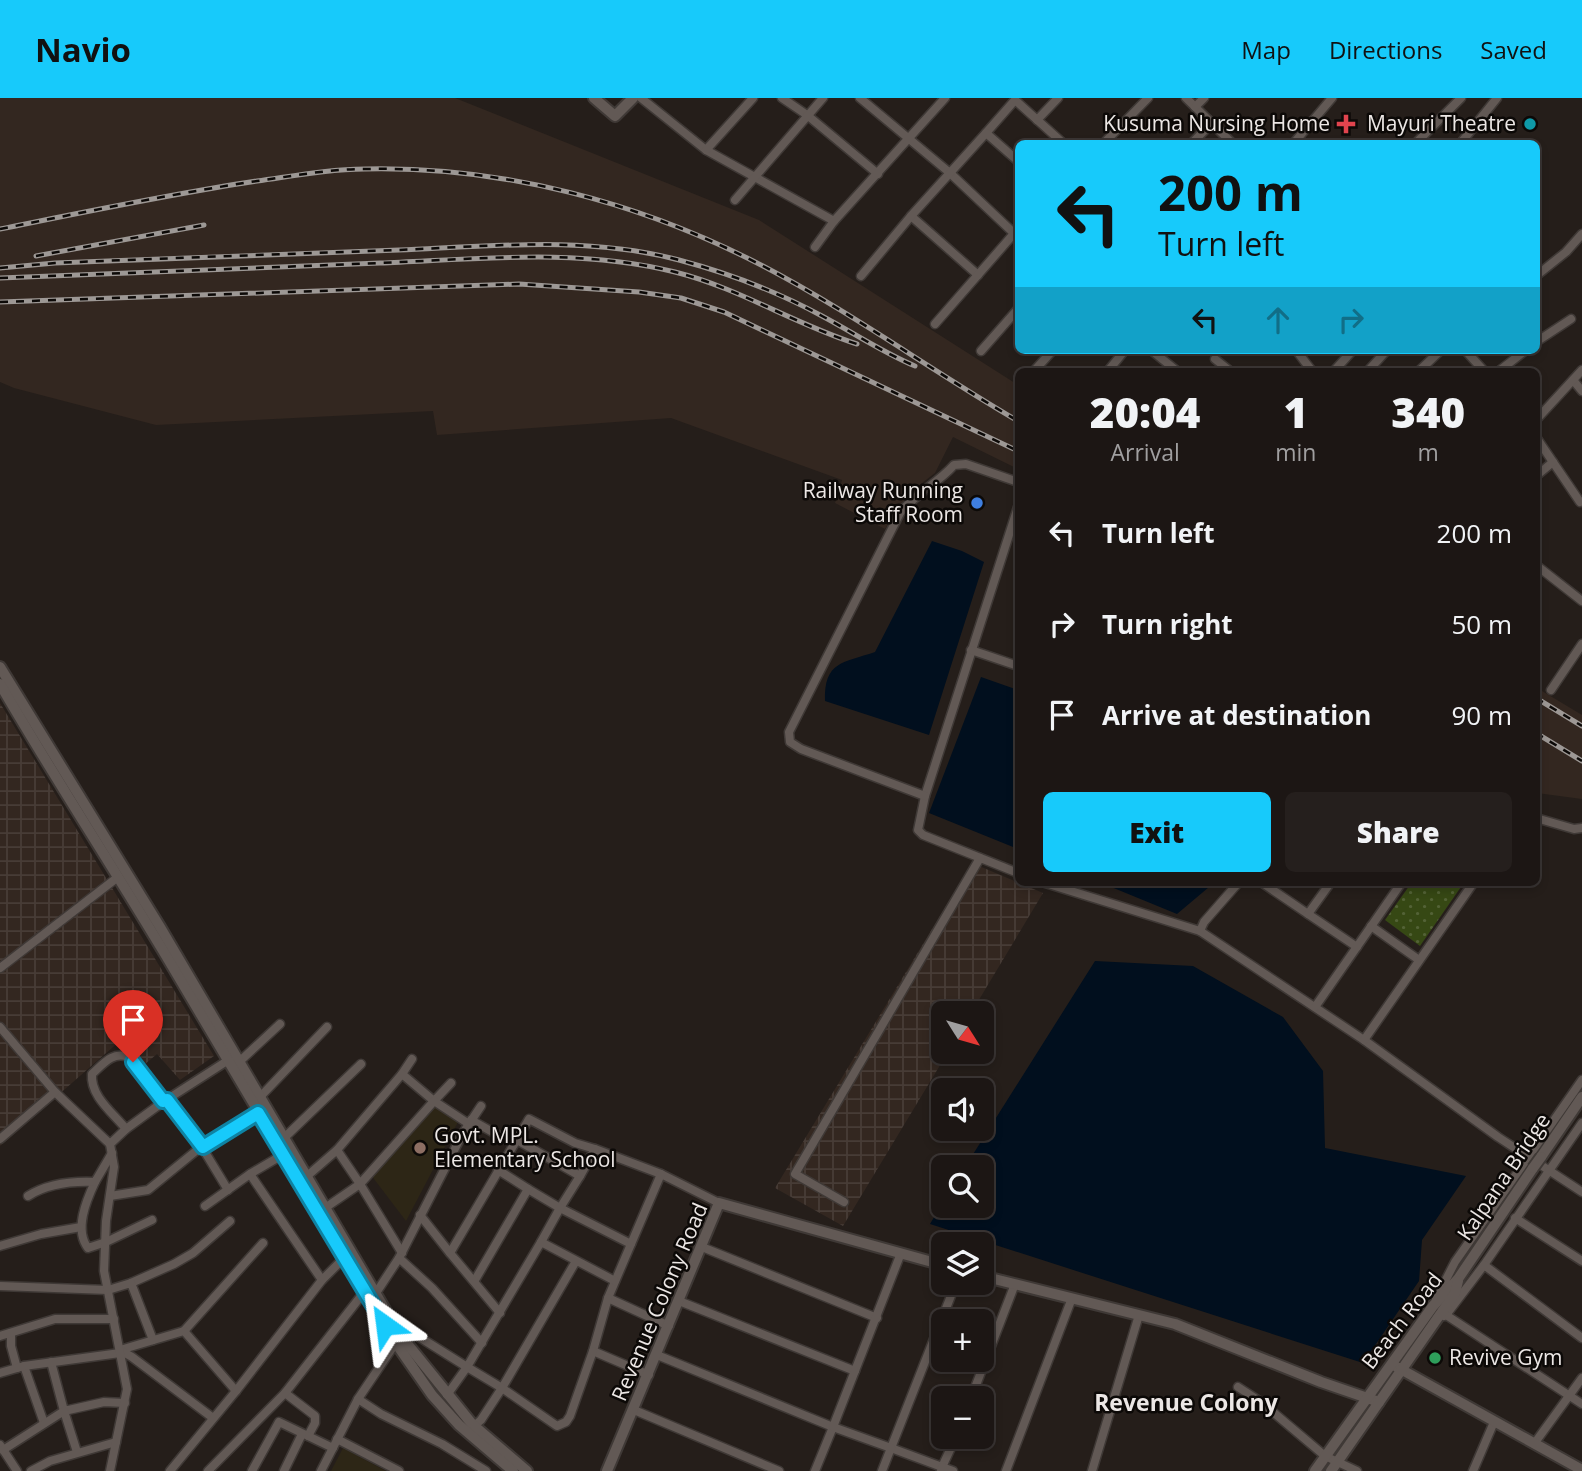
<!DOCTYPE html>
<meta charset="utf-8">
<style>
:root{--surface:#1c1614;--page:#251f1d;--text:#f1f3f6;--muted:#a09fa0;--line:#3a3534;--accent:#17cafb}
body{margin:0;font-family:"Open Sans",sans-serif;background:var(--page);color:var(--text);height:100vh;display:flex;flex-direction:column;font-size:26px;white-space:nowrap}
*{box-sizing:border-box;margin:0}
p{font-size:23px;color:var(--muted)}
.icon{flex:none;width:38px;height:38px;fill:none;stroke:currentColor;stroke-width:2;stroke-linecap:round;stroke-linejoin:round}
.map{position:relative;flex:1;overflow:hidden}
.details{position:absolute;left:1015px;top:270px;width:525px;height:518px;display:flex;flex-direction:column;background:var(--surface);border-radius:10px;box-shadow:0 4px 10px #0003,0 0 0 2px var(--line)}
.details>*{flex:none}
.hud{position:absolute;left:1015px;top:42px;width:525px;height:214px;border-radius:10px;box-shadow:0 4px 10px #0003,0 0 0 2px var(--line);background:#17cafb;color:#111;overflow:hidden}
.needle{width:46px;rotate:127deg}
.tools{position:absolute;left:931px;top:903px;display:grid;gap:14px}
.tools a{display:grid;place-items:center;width:63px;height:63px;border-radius:10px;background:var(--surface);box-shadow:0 4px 10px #0003,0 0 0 2px var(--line);font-size:35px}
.pin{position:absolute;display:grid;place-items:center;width:60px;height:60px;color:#fff;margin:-72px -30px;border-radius:50% 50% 50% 0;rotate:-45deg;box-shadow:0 0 7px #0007}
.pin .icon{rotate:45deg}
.me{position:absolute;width:77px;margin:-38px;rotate:329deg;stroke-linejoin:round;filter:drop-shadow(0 0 5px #0008)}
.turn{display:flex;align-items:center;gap:24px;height:147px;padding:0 28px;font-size:32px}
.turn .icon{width:91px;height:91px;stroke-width:2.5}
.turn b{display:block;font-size:49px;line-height:60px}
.lanes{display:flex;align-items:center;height:66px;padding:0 28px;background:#0003;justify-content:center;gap:35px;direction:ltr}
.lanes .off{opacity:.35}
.eta{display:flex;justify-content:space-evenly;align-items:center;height:119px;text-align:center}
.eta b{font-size:42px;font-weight:800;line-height:49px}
.cta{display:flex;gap:14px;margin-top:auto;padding:14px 28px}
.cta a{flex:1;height:80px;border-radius:10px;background:var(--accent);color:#111;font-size:28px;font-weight:800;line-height:80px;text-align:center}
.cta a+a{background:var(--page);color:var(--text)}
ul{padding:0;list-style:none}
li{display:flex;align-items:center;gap:21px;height:91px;padding:0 28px}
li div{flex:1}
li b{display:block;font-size:26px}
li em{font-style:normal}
header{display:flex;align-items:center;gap:42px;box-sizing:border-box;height:98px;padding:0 35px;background:var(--accent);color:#111}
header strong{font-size:33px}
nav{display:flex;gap:38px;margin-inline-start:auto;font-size:24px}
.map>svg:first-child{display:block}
.industrial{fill:url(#industrial-grid)}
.education{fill:#2d2616}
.built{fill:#332720}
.grass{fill:url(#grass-dots)}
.water{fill:#010f1e}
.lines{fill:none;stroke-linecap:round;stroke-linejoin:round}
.street-casing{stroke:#3f3936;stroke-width:11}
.secondary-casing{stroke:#3f3936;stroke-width:14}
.street{stroke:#625955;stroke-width:8}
.secondary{stroke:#625955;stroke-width:10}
.rail-casing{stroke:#9d9895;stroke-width:5}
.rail{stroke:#0c0907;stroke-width:2.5;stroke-dasharray:8;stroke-linecap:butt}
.secondary-bridge-casing{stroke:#3f3936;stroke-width:14;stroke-linecap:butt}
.secondary-bridge{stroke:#625955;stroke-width:10}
.route-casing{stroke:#0f83a3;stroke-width:18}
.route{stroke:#17cafb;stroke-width:12}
.health-dot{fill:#e0444e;stroke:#0c0907;stroke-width:2.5}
.culture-dot{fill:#0f9aa8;stroke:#0c0907;stroke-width:2.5}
.shop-dot{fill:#3f7fe0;stroke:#0c0907;stroke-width:2.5}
.education-dot{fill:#8d6e63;stroke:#0c0907;stroke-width:2.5}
.leisure-dot{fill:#2e9e5b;stroke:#0c0907;stroke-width:2.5}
.labels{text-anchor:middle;stroke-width:5;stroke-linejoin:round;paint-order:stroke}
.poi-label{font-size:21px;fill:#ece7e5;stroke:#0c0907;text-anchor:end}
.street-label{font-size:21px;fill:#ece7e5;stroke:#0c0907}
.neighbourhood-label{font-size:23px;font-weight:bold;fill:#ece7e5;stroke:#0c0907}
</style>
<header>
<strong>Navio</strong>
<nav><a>Map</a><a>Directions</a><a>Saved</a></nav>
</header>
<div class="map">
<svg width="1582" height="1373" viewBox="0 0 1582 1373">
<defs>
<pattern id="industrial-grid" width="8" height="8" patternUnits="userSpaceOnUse" patternTransform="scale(1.75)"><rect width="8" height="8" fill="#332720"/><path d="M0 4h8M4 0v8" fill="none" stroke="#473c36"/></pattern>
<pattern id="grass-dots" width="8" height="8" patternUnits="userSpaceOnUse" patternTransform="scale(1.75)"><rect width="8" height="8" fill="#364814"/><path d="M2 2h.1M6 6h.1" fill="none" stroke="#536236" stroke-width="1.8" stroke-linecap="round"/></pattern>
</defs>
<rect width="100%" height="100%" fill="#251e1a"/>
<g class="industrial">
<path d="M0,605L214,958L180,982L157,956L144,967L121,942L0,1048Z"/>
<path d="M972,765L1043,795L971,915H943V954H948L843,1128L775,1090Z"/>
</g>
<g class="education">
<path d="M435,1007L458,1024L406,1123L371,1077Z"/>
<path d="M343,1350L386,1373H331Z"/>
</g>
<g class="built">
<path d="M0,0H455L759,122L1018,287V371L953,339L935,375L909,395L885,431L835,405L842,382L671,320L437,337L433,313L156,327L14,290L0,284Z"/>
<path d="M1537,590L1582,617V701L1537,695Z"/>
</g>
<path class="grass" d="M1412,784H1460L1463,786L1420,848L1385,822Z"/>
<g class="water">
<path d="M932,443L962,453L984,464L929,637L825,603C824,563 843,565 875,554Z"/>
<path d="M981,579L1018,592V751L929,715Z"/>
<path d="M1099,784H1215L1177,816Z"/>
<path d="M1095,863L1193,868L1283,919L1323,973L1325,1050L1466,1078L1422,1142L1419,1183L1363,1265L930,1126L943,1104V1108H982V1069H965Z"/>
</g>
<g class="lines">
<defs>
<g id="street">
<path d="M641,0L706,52L834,123"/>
<path d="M782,0L807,17L878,76"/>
<path d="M860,0L950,75L1018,139"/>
<path d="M1186,0L1233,46"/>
<path d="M1195,9L1204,0"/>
<path d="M1037,22L1058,0"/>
<path d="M986,35L1015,2L1064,46"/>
<path d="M1103,46L1148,0"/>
<path d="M1191,46L1212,25"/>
<path d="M1293,46L1332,0"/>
<path d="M1415,46L1461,0"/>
<path d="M1460,46L1497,0"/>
<path d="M706,52L753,0"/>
<path d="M735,102L823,0"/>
<path d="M911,118L978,177"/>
<path d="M815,149L834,123L945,0"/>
<path d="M861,178L911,118L986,35L1018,63"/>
<path d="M1536,178L1566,154L1582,136"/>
<path d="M935,226L1018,131"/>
<path d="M1536,244L1571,221"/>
<path d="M1151,252L1177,273"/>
<path d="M1296,252L1312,273"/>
<path d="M1465,252L1484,273"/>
<path d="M981,253L1018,211"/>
<path d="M1215,261L1230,273"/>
<path d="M1034,273L1053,252"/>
<path d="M1108,273L1125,252"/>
<path d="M1334,273L1353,252"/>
<path d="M1368,273L1387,252"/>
<path d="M1419,273L1441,252"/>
<path d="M1499,273L1526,252"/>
<path d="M1573,282L1582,293"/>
<path d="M1536,322L1582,272"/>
<path d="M1536,339L1580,404"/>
<path d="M1536,378L1553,364"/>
<path d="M1018,409L925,698L918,732L923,737L1018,775"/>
<path d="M1536,467L1582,503"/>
<path d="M971,552L1018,568"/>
<path d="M1551,592L1582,546"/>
<path d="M925,698L801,651L790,644L789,634L900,415C916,395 937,386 954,367L966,366L1018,384"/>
<path d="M1536,720L1574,731L1582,730"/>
<path d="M1042,784L1200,833"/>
<path d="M1239,784L1204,824L1200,833L1364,942L1498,1039L1582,1094"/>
<path d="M1261,784L1308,816L1331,784"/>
<path d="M1308,816L1357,849"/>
<path d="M1371,828L1419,862"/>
<path d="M0,870L118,779"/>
<path d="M1315,909L1402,784"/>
<path d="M0,929L55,994L110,1046"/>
<path d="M1364,942L1474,784"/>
<path d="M239,964L280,926"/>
<path d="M402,976L412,961"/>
<path d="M260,999L327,929"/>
<path d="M167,1002L197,1041L228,1092"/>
<path d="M163,1004L126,1031C113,1015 90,998 92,976C103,966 113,953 128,959L163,1004L227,963"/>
<path d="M471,1022L514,1046"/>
<path d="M0,1041L55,994"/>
<path d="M283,1041L361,966"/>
<path d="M517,1042L580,1078L560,1110L631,1146L608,1200L669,1228"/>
<path d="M250,1076L322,1182"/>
<path d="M580,1078L595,1051L661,1076L719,1105"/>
<path d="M306,1079L337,1052"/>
<path d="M95,1084C86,1103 74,1132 88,1150L106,1144L152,1122"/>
<path d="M528,1091L560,1110L541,1144"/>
<path d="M28,1098C47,1086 72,1083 95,1084L112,1055"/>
<path d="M110,1098L148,1092L202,1048L264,1012"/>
<path d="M844,1104L795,1076L980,760"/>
<path d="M205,1108L250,1076L284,1056"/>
<path d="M325,1110L360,1086L337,1052L402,976L434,1003L451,985"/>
<path d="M420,1117L450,1155"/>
<path d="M1515,1120L1582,1163"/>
<path d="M631,1146L661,1076"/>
<path d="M0,1148L41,1136L81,1129"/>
<path d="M702,1149L877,1220"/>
<path d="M402,1155L360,1086L434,1003L469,1026"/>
<path d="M399,1160L463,1035L481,1008"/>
<path d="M576,1163L502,1290L467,1269L541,1144L615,1183"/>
<path d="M1484,1167L1582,1025"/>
<path d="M475,1182L528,1091L498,1072"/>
<path d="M131,1185L174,1166L193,1155L230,1123"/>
<path d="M956,1185L891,1350L942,1369L956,1339"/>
<path d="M0,1188L108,1192L131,1185L153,1242"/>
<path d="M376,1195L399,1160L432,1190L482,1245"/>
<path d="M608,1200L593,1253L649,1277"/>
<path d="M1436,1201L1455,1164L1582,982"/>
<path d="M679,1203L855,1273"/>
<path d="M500,1215L450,1155L529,1021L575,1045L595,1051"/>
<path d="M1446,1217L1484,1167L1582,1240"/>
<path d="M1444,1218L1446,1217L1582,1306"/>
<path d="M392,1222L467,1269L447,1297"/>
<path d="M184,1233L263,1145"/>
<path d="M11,1235V1248L17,1270"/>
<path d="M0,1238L55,1221H114"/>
<path d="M120,1252L184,1233L236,1293"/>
<path d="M120,1252L132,1259L213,1320"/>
<path d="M657,1257L833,1329L815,1373"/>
<path d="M51,1264L64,1313L104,1304L125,1305"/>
<path d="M24,1268L44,1325"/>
<path d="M0,1275L24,1268L120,1255"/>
<path d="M1238,1289L1261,1304L1325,1358L1357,1373"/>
<path d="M285,1295L315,1318V1325L308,1338"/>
<path d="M971,1300L1015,1186"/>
<path d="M358,1301L381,1316L442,1346L486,1373"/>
<path d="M634,1312L779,1373"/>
<path d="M474,1328L481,1322L502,1290L557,1328L566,1324L570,1318L593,1253"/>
<path d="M337,1341L399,1373"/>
<path d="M1534,1346L1582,1280"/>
<path d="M0,1347L17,1373"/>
<path d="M3,1352L64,1313L77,1354"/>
<path d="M31,1373L50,1363L116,1344"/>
<path d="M110,1373L127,1291L104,1173L106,1123L114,1069L110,1046L126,1031"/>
<path d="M170,1373L236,1293L322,1182L344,1160"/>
<path d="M208,1373L285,1295L365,1193"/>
<path d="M252,1373L279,1324L333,1350"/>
<path d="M284,1373L302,1336"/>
<path d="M321,1373L358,1301L397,1243"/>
<path d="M882,1373L891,1350L833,1329L901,1155"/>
<path d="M941,1373L942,1369L953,1373"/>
<path d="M1006,1373L1072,1200"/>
<path d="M1092,1373L1139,1217"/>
<path d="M1473,1373L1494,1324"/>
</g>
<g id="secondary">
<path d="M594,0L615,18L633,0"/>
<path d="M0,569L160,829L400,1237L472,1326L527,1373"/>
<path d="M0,586C54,679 113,769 168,861C244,989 319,1117 395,1244L432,1297L459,1327L513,1373"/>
<path d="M1541,1059L1582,999"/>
<path d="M982,1178L1175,1226L1321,1284L1379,1304"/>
<path d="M1395,1268L1582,1372"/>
<path d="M607,1373L719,1105L943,1167"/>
<path d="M1315,1373L1433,1208L1458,1181L1533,1070"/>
<path d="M1331,1373L1455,1195L1458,1183"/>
</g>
</defs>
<use href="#street" class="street-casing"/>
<use href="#secondary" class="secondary-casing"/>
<use href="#street" class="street"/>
<use href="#secondary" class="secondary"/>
<defs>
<g id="rail">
<path d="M0,131C85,114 171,96 257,83C293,78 329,71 365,71C503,68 640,104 763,168C851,214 932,273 1018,323"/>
<path d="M36,158L204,127"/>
<path d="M0,170L55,165C170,160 285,156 399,152C492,148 589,138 679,162C728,175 778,194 822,218C854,235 882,254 915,268"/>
<path d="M0,180C127,175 254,170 380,165C478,161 580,150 675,174C739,190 794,226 857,246"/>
<path d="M0,204L519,186L639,194L681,200L724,214L1018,353"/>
<path d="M1536,600L1582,628"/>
<path d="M1536,635L1582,663"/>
</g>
</defs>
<use href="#rail" class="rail-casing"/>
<use href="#rail" class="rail"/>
<defs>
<path id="secondary-bridge" d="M1533,1070L1541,1059"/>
</defs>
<use href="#secondary-bridge" class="secondary-bridge-casing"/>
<use href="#secondary-bridge" class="secondary-bridge"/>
</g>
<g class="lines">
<defs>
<path id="route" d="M133,964L163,1003L167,1002L203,1049L258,1015L385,1227"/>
</defs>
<use href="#route" class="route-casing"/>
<use href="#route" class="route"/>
</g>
<path class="health-dot" d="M1342.5 15.5h7v7h7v7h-7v7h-7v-7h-7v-7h7z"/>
<circle class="culture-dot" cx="1530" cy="26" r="7"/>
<circle class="shop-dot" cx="977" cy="405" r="7"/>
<circle class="education-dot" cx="420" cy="1050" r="7"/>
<circle class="leisure-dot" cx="1435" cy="1260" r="7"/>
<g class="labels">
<g class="poi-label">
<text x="1330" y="33">Kusuma Nursing Home</text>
<text x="1516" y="33">Mayuri Theatre</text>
<text x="963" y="400">Railway Running<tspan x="963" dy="24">Staff Room</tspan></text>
<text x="434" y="1045" text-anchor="start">Govt. MPL.<tspan x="434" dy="24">Elementary School</tspan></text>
<text x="1449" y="1267" text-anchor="start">Revive Gym</text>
</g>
<g class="street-label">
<text transform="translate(1504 1079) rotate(-56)" y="7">Kalpana Bridge</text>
<text transform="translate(660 1204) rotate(-67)" y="7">Revenue Colony Road</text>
<text transform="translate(1402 1223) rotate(-52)" y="7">Beach Road</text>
</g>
<g class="neighbourhood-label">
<text x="1186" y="1313">Revenue Colony</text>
</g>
</g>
</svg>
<div class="tools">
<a><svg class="needle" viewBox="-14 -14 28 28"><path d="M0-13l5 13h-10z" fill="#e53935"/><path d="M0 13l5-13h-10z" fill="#a09fa0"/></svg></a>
<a><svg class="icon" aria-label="sound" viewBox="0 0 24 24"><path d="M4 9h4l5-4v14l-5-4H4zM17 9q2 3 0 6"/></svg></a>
<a><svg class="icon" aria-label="search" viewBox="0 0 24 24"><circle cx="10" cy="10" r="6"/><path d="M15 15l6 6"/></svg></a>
<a><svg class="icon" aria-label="layers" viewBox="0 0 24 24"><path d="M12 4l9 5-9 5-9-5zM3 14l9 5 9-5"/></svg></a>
<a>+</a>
<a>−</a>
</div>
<div class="pin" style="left:133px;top:964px;background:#d93025"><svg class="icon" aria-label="arrive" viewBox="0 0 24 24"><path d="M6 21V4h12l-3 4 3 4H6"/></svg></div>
<svg class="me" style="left:385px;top:1227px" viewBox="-20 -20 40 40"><path d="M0-17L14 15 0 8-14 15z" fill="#17cafb" stroke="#fff" stroke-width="4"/></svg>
<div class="hud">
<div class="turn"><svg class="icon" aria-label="left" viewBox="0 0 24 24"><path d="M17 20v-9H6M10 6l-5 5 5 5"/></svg><div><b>200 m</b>Turn left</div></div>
<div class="lanes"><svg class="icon" aria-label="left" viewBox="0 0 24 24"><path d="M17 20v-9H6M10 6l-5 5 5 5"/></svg><svg class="icon off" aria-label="ahead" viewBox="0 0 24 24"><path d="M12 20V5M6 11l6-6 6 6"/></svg><svg class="icon off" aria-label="right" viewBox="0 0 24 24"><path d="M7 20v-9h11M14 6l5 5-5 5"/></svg></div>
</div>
<section class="details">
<div class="eta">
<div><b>20:04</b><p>Arrival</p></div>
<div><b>1</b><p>min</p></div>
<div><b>340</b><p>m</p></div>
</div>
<ul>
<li><svg class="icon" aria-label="left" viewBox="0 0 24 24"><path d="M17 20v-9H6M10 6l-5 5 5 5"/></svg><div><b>Turn left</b></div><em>200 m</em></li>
<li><svg class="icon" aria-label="right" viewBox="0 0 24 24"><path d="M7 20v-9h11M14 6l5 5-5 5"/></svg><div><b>Turn right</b></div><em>50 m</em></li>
<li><svg class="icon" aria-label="arrive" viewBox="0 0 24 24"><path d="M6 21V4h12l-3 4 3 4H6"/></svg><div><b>Arrive at destination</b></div><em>90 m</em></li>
</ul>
<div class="cta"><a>Exit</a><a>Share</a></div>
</section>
</div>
